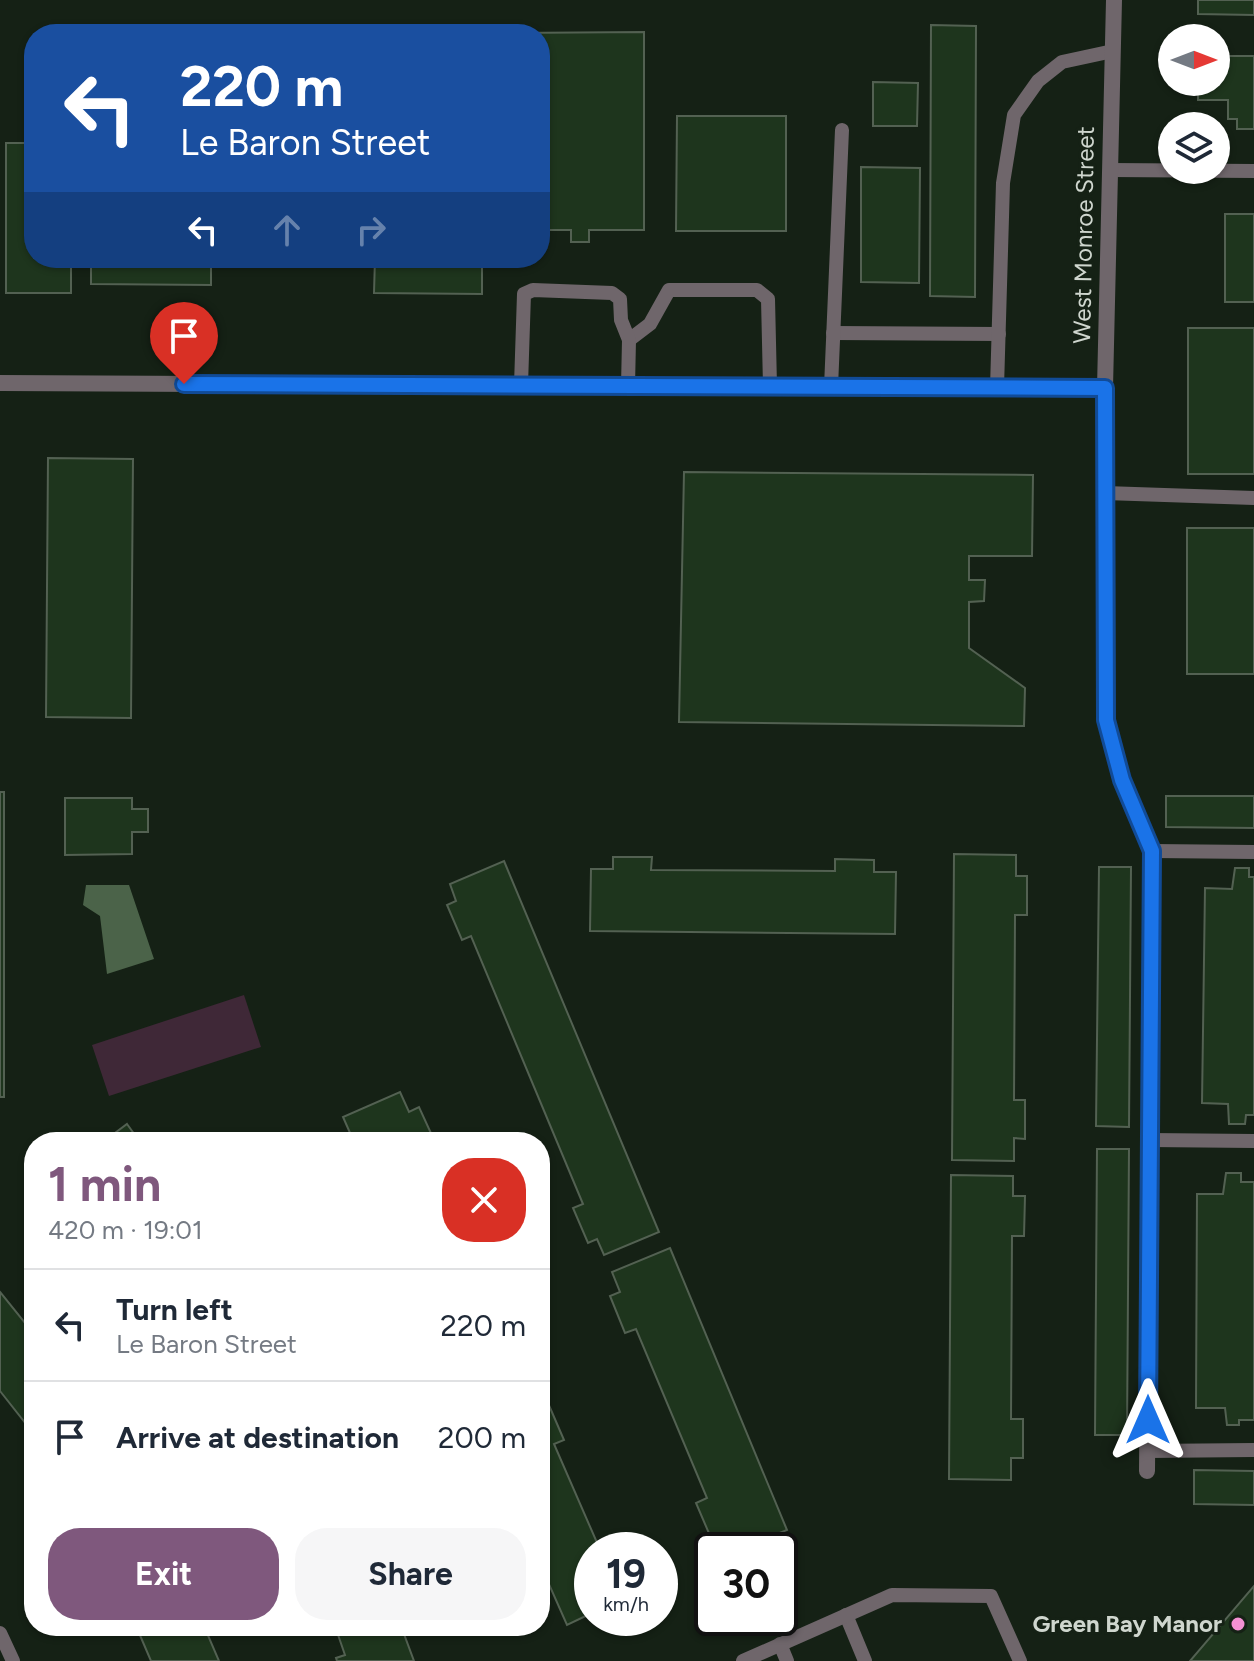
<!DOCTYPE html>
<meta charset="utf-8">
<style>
:root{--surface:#fff;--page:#f6f6f7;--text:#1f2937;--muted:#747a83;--line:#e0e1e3;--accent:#7f587d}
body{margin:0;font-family:Figtree,sans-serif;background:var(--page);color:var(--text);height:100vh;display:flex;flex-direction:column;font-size:30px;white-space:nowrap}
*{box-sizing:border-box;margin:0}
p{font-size:26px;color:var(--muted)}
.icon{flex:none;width:44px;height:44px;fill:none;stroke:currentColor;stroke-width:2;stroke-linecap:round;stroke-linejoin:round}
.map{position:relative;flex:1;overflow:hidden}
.drawer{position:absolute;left:24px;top:1132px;width:526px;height:504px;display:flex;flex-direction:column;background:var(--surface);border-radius:32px;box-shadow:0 2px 6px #0004}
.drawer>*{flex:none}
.guide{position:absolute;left:24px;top:24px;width:526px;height:244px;border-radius:32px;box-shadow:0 2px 6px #0004;background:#1a4fa0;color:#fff;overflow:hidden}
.needle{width:52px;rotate:90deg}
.fabs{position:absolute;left:1158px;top:24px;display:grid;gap:16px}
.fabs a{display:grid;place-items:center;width:72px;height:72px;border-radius:50%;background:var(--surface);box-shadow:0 2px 6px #0004;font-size:40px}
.speed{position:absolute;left:574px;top:1532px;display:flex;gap:16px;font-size:40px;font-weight:700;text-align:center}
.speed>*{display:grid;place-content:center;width:104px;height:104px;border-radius:50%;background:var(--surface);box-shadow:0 2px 6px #0004;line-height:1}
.speed small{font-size:20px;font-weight:400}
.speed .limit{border:4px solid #111;border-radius:12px;background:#fff;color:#111}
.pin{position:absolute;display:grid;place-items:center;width:68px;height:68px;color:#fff;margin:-82px -34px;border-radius:50% 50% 50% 0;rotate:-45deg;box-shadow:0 0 8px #0007}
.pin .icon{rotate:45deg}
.me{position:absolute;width:88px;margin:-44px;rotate:0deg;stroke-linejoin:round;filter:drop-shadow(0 0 6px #0008)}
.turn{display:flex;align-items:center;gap:28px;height:168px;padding:0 24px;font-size:36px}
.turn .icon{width:104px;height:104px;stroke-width:2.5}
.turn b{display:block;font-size:56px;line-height:68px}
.lanes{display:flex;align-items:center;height:76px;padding:0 24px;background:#0003;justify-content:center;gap:40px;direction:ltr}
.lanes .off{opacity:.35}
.round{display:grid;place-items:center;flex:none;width:84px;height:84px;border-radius:32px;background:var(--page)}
.overview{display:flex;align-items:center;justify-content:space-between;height:136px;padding:0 24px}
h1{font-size:48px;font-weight:700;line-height:60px;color:var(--accent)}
.primary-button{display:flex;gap:16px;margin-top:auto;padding:16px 24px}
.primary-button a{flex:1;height:92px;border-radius:32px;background:var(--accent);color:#fff;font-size:32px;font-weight:700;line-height:92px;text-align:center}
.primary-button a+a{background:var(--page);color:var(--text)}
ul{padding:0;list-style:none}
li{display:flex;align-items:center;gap:24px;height:112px;padding:0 24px;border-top:2px solid var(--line)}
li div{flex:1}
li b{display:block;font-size:30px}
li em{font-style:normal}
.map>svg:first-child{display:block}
.green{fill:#3f2837}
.water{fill:#4b6349}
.building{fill:#1e351d;stroke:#536152;stroke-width:2}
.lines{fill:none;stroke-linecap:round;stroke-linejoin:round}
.service{stroke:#6f666b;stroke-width:14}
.minor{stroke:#6f666b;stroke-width:16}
.route-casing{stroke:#114b97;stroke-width:20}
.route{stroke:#1a73e8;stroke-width:14}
.poi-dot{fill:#f491d3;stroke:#152115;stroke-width:3}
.labels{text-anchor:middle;stroke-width:6;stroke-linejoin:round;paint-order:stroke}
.street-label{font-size:24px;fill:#cfd6ce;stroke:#152115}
.poi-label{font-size:24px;font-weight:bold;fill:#cfd6ce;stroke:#152115;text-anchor:end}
</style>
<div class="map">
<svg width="1254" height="1661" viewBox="0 0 1254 1661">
<rect width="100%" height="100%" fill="#152115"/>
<path class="green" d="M244,995L261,1047L109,1096L92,1045Z"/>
<path class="water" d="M86,885H129L154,959L107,974L100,916L83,905Z"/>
<g class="building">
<path d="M1198,0H1254V15L1198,14Z"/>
<path d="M931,25L976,26L975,297L930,296Z"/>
<path d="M644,32V230H589V242H571V230H540V34L500,33Z"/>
<path d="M1216,56H1254V129H1237V119H1228V100H1198V82H1216Z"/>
<path d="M873,82L918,83L917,126H873Z"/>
<path d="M677,116H786V231H676Z"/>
<path d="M6,143H34V258H71V293H6Z"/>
<path d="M861,167L920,168L919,283L861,282Z"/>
<rect x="1225" y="214" width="29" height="88"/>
<path d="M91,258H211V285L91,284Z"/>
<path d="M375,258H482V294L374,293Z"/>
<rect x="1188" y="328" width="66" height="146"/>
<path d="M48,458L133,459L131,718L46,717Z"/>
<path d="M684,472L1033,475L1032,556H969V580H985L984,601L969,602V648L1025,688L1024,726L679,722Z"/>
<rect x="1187" y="528" width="67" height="146"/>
<rect x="0" y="792" width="4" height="305"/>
<path d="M1166,796H1254V828L1166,827Z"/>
<path d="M65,798H132V809H148V832H132V854L65,855Z"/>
<path d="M954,854L1016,855V876H1027V915H1015L1014,1100H1025V1139L1014,1138V1161L952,1160Z"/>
<path d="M613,857H652L651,870L835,871V859L874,860V872H896L895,934L590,931L591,869H613Z"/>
<path d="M504,861L659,1232L604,1255L597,1239L588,1243L573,1208L583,1204L471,936L462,940L447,905L456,901L450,884Z"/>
<path d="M1099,867H1131L1129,1127L1096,1126Z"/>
<path d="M1235,868H1249V877H1254V1115H1246L1245,1124H1229L1228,1104L1202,1103L1205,888L1232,889Z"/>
<path d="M400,1092L409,1112L419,1107L435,1142H354L343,1117Z"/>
<path d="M127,1124L140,1142H103Z"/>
<path d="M1097,1149H1129L1127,1435H1095Z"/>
<path d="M1226,1173H1241V1182H1254V1420H1239V1425H1227L1225,1408H1196L1197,1194H1223Z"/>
<path d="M951,1175L1013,1176V1196H1025L1024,1236H1012L1011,1419H1023V1458H1011V1480L949,1479Z"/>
<path d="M670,1248L787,1530L738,1550H728L722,1534L711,1538L696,1503L707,1498L636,1329L625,1333L610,1296L620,1292L612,1272Z"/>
<path d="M0,1292L34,1334V1434L0,1391Z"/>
<path d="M548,1403L564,1440L554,1444L598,1545L608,1540L613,1550H592V1613L567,1625L540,1564V1407Z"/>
<path d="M1194,1470L1254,1471V1505L1194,1504Z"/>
<path d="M1254,1586V1661H1190Z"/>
<path d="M136,1626H204L219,1661H151Z"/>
<path d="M335,1626H401L414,1661H337L336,1658L345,1655Z"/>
</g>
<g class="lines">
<g class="service">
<path d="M1110,170L1254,171"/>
<path d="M833,333L999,334"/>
<path d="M629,340L650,324L669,290H757L768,299L770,386"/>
<path d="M521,385L524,294L533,290L612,293L620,299L621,320L629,340L628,386"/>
<path d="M831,387L842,130"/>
<path d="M997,388L1003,183L1014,115L1038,81L1062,62L1113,51"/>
<path d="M1105,493L1254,498"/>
<path d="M1152,851L1254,852"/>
<path d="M1149,1140L1254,1141"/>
<path d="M1147,1451L1254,1450"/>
<path d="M846,1615L865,1661"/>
<path d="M0,1633L13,1661"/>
<path d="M780,1644L787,1661"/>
<path d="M743,1661L892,1595L991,1596L1020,1661"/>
</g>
<g class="minor">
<path d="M1114,0L1105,388L1106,720L1122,780L1152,851L1147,1471"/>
<path d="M0,383L1105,388"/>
</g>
</g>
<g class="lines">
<defs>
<path id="route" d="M184,384L1105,388L1106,720L1122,780L1152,851L1148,1420"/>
</defs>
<use href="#route" class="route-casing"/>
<use href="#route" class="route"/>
</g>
<circle class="poi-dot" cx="1238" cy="1624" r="8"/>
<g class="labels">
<g class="street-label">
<text transform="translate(1084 235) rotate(-89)" y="8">West Monroe Street</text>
</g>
<g class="poi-label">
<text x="1222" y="1632">Green Bay Manor</text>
</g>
</g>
</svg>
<div class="fabs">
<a><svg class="needle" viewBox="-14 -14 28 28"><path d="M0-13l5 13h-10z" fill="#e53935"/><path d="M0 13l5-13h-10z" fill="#747a83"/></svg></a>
<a><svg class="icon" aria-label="layers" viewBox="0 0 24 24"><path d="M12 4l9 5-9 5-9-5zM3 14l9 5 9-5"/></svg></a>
</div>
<div class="speed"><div>19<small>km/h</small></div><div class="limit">30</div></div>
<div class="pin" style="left:184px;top:384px;background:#d93025"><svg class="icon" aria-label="arrive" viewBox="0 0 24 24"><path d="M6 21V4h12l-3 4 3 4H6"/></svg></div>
<svg class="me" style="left:1148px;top:1420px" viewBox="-20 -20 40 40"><path d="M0-17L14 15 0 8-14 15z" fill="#1a73e8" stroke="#fff" stroke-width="4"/></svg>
<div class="guide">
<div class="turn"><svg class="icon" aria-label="left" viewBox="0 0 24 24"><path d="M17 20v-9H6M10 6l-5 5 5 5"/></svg><div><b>220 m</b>Le Baron Street</div></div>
<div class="lanes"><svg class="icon" aria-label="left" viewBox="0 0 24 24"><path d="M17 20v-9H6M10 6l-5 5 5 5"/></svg><svg class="icon off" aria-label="ahead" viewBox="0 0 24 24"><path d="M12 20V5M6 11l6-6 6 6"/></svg><svg class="icon off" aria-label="right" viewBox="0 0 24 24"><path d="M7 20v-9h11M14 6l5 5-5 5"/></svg></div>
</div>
<section class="drawer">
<div class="overview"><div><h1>1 min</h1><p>420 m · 19:01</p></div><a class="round" style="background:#d93025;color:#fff"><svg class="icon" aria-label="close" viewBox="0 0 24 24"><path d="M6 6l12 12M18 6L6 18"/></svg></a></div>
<ul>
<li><svg class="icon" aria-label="left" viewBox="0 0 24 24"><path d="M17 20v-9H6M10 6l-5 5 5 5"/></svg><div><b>Turn left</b><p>Le Baron Street</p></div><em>220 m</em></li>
<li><svg class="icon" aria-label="arrive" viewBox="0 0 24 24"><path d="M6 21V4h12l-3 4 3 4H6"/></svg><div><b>Arrive at destination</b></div><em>200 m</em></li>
</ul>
<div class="primary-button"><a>Exit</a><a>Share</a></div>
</section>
</div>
